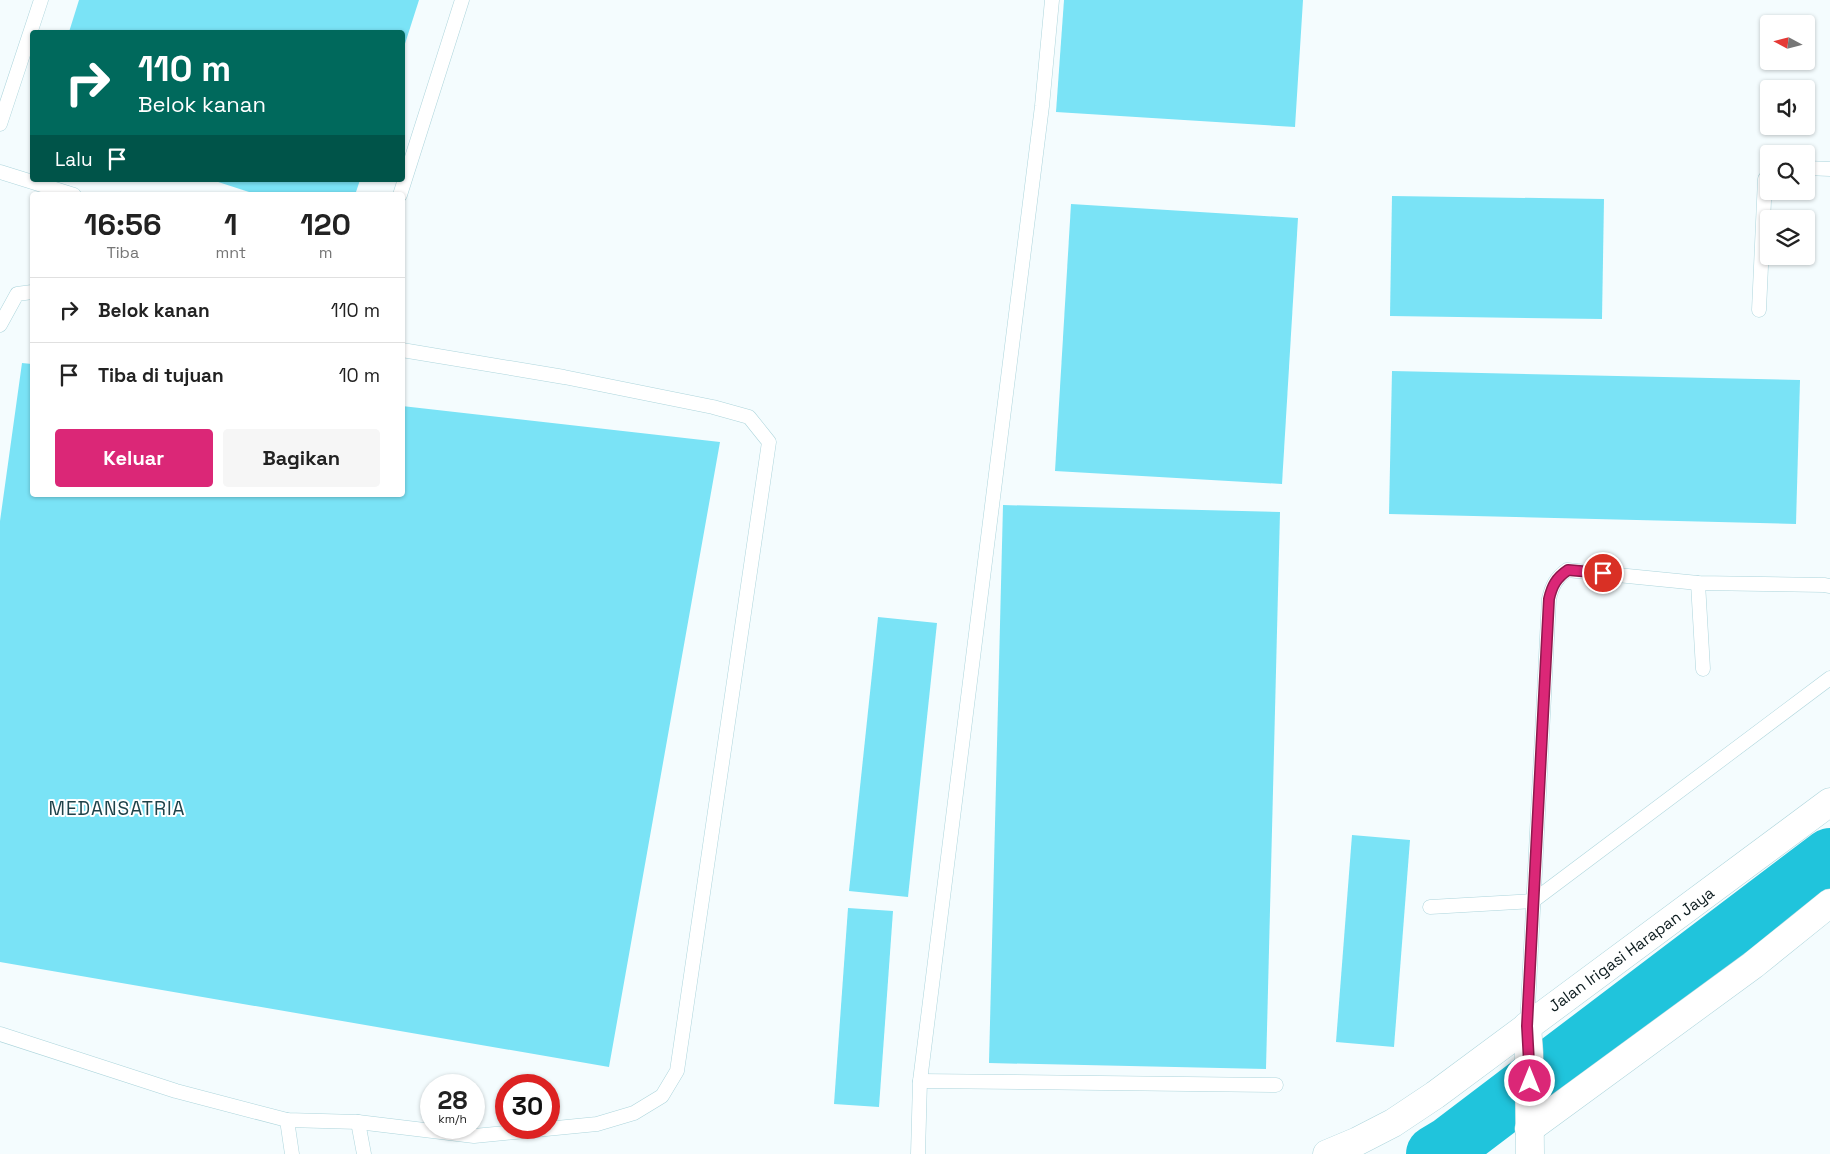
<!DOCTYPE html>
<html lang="id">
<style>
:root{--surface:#fff;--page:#f6f6f6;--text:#222;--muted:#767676;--line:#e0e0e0;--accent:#db2777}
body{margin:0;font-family:"Space Grotesk",sans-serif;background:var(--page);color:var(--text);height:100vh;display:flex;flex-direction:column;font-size:19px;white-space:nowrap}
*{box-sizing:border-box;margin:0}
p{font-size:16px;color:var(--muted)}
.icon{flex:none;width:28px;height:28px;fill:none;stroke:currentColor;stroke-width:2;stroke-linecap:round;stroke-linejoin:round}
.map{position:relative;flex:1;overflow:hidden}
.panel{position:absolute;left:30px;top:192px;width:375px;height:305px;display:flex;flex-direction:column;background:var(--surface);border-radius:5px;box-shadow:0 1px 4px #0004}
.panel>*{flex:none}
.hud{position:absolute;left:30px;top:30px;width:375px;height:152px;border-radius:5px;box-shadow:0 1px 4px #0004;background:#00695c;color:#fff;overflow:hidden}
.needle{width:32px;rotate:277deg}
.buttons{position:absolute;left:1760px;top:15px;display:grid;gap:10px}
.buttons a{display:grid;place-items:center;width:55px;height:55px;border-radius:5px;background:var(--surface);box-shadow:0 1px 4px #0004;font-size:25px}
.speed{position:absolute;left:420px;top:1074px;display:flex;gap:10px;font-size:25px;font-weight:700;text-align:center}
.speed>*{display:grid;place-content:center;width:65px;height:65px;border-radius:50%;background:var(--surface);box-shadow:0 1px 4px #0004;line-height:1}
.speed small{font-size:12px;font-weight:400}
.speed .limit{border:8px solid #d22;background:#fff;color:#111}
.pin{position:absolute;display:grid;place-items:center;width:42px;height:42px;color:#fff;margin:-21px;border:2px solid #fff;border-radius:50%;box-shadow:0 1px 5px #0007}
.me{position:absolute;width:55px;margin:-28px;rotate:0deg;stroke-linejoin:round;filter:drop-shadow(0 0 4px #0008)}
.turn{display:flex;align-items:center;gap:18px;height:105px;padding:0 25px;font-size:22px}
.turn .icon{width:65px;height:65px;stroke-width:2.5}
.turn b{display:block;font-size:35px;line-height:42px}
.then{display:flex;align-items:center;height:48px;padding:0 25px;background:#0003;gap:10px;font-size:19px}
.eta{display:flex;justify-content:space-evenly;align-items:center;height:85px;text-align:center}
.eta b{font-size:30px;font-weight:700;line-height:35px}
.cta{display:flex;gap:10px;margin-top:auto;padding:10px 25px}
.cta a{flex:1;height:58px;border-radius:5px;background:var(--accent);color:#fff;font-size:20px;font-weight:700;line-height:58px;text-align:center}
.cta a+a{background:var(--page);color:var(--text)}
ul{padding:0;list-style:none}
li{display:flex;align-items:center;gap:15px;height:65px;padding:0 25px;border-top:1px solid var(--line)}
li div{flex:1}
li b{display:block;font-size:19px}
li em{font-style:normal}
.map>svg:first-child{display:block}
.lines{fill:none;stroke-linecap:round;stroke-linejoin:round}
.river{stroke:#20c4dc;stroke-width:58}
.building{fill:#7ae3f6}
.lane-casing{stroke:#add5dc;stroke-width:15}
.street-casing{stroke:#add5dc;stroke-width:29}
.secondary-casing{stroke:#add5dc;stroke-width:29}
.lane{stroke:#fff;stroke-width:14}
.street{stroke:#fff;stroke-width:28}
.secondary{stroke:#fff;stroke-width:28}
.route-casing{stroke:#8e194d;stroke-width:12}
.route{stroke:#db2777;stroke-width:9}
.labels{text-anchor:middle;stroke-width:4;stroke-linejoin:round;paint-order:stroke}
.street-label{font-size:16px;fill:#0d1c1f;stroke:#fff}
.quarter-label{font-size:19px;letter-spacing:1px;fill:#1f434a;stroke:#fff}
</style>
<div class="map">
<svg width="1830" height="1154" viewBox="0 0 1830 1154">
<rect width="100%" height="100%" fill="#f4fcfe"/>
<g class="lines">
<path class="river" d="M1435,1154L1450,1145L1830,857"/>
</g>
<g class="building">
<path d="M79,0H419L403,50L402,32H69Z"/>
<path d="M1064,0H1303L1295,127L1056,112Z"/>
<path d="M212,180H360L355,195H258Z"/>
<path d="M1392,196L1604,199L1602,319L1390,316Z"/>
<path d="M1071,204L1298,218L1282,484L1055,471Z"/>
<path d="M22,363L32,364V495H402V406L720,442L609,1067L0,962V521Z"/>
<path d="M1392,371L1800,380L1796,524L1389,514Z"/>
<path d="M1003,505L1280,512L1266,1069L989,1063Z"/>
<path d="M878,617L937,623L908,897L849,891Z"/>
<path d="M1352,835L1410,840L1394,1047L1336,1042Z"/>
<path d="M848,908L893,911L879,1107L834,1104Z"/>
</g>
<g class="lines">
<defs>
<g id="lane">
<path d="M0,124L41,0"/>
<path d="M1806,168L1830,169"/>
<path d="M0,172L74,195"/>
<path d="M400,195L462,0"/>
<path d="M1759,310L1765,179L1769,174"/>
<path d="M0,325L17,294L32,292"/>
<path d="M1698,583L1703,669"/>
<path d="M1430,907L1533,901L1830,678"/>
<path d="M1527,1026L1549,599C1552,586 1556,578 1567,570L1698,583L1824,585L1830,586"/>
<path d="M0,1034L176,1091L287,1120L358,1122L474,1136L597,1124L634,1113L662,1096L677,1071L769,442L749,417L713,407L564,377L402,350"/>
<path d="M920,1081L1276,1085"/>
<path d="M287,1120L292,1154"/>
<path d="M358,1122L364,1154"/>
<path d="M918,1154L920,1081L1042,106L1052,0"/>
</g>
<g id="street">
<path d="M1527,1026L1529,1053L1530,1154"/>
<path d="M1529,1129L1753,965L1830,903"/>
</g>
<path id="secondary" d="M1327,1154L1358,1141L1393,1123L1435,1095L1830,802"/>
</defs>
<use href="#lane" class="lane-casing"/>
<use href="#street" class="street-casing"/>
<use href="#secondary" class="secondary-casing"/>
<use href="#lane" class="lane"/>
<use href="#street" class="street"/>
<use href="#secondary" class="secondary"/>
</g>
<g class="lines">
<defs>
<path id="route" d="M1530,1081L1527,1026L1549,599C1552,586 1556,578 1568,570L1603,573"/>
</defs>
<use href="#route" class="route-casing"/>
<use href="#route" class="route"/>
</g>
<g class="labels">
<g class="street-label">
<text transform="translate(1631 949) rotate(-36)" y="6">Jalan Irigasi Harapan Jaya</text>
</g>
<g class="quarter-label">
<text x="117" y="815">MEDANSATRIA</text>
</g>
</g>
</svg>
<div class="buttons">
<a><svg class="needle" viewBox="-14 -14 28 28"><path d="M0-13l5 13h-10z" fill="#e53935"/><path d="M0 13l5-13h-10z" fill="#767676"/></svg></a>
<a><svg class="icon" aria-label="sound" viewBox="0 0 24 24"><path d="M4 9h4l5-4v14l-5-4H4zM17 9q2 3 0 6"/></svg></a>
<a><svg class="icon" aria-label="search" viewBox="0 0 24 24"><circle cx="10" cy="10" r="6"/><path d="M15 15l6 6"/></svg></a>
<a><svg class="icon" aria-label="layers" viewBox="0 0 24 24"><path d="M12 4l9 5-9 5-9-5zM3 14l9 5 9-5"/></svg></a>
</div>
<div class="speed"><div>28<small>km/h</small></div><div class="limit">30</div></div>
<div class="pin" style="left:1603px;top:573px;background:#d93025"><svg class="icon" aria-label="arrive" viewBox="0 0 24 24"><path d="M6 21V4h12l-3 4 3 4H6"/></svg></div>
<svg class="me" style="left:1530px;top:1081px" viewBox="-20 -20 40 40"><circle r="17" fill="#db2777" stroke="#fff" stroke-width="3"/><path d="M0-11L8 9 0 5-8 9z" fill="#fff"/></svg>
<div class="hud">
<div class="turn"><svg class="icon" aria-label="right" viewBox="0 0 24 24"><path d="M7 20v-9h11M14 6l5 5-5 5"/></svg><div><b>110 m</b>Belok kanan</div></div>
<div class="then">Lalu<svg class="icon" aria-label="arrive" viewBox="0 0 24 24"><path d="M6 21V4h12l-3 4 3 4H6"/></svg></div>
</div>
<section class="panel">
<div class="eta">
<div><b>16:56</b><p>Tiba</p></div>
<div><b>1</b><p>mnt</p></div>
<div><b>120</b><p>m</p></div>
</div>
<ul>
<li><svg class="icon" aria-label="right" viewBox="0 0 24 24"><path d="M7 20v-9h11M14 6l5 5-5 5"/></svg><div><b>Belok kanan</b></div><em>110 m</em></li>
<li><svg class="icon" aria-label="arrive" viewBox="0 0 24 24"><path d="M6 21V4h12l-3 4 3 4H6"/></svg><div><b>Tiba di tujuan</b></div><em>10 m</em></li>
</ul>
<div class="cta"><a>Keluar</a><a>Bagikan</a></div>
</section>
</div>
